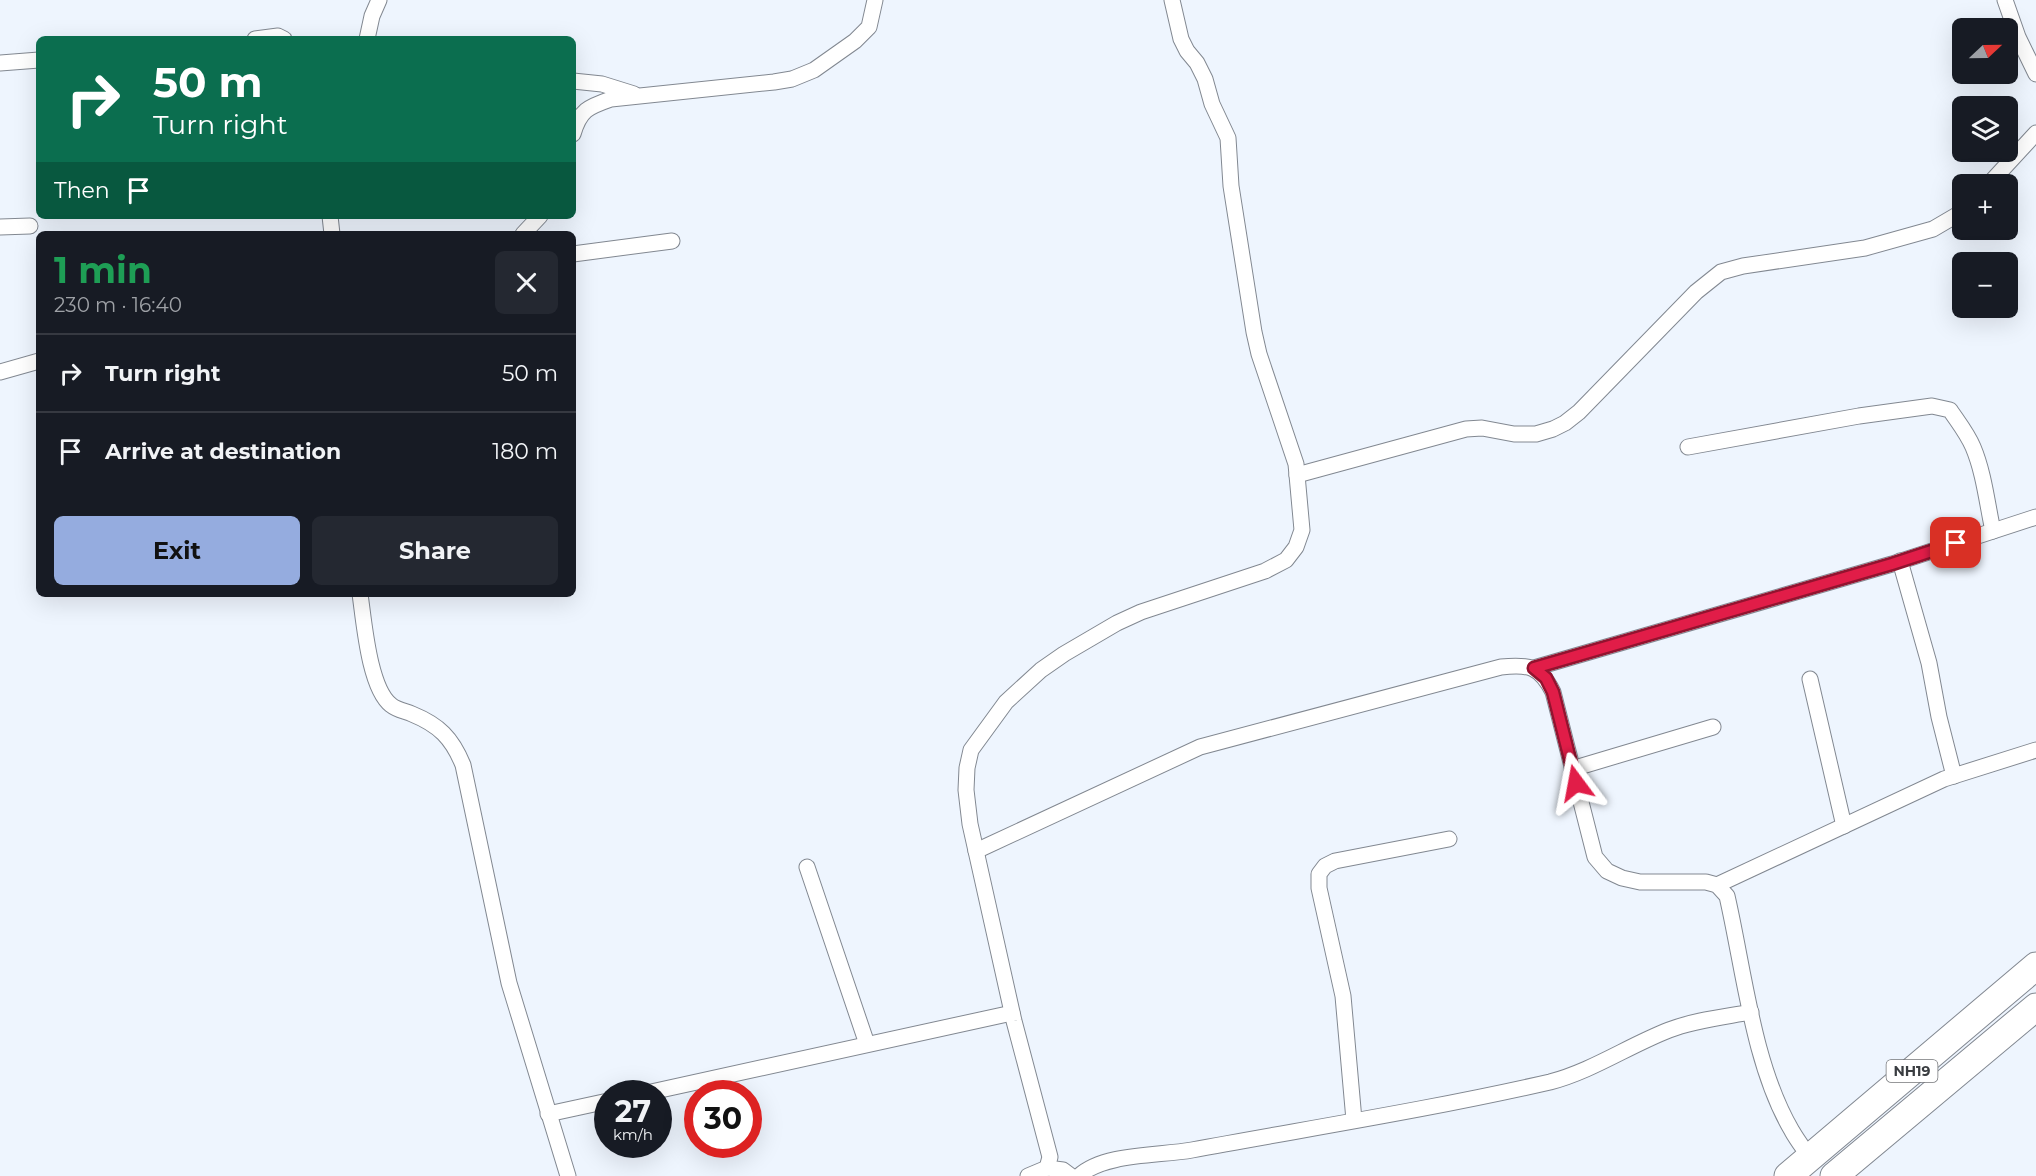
<!DOCTYPE html>
<meta charset="utf-8">
<style>
:root{--surface:#171b24;--page:#242831;--text:#f1f3f6;--muted:#9ea1a6;--line:#363941;--accent:#95acdf}
body{margin:0;font-family:Montserrat,sans-serif;background:var(--page);color:var(--text);height:100vh;display:flex;flex-direction:column;font-size:22px;white-space:nowrap}
*{box-sizing:border-box;margin:0}
p{font-size:20px;color:var(--muted)}
.icon{flex:none;width:33px;height:33px;fill:none;stroke:currentColor;stroke-width:2;stroke-linecap:round;stroke-linejoin:round}
.map{position:relative;flex:1;overflow:hidden}
.sheet{position:absolute;left:36px;top:231px;width:540px;height:366px;display:flex;flex-direction:column;background:var(--surface);border-radius:9px;box-shadow:0 6px 24px #0002}
.sheet>*{flex:none}
.banner{position:absolute;left:36px;top:36px;width:540px;height:183px;border-radius:9px;box-shadow:0 6px 24px #0002;background:#0b6e4f;color:#fff;overflow:hidden}
.needle{width:39px;rotate:68deg}
.controls{position:absolute;left:1952px;top:18px;display:grid;gap:12px}
.controls a{display:grid;place-items:center;width:66px;height:66px;border-radius:9px;background:var(--surface);box-shadow:0 6px 24px #0002;font-size:30px}
.speed{position:absolute;left:594px;top:1080px;display:flex;gap:12px;font-size:30px;font-weight:700;text-align:center}
.speed>*{display:grid;place-content:center;width:78px;height:78px;border-radius:50%;background:var(--surface);box-shadow:0 6px 24px #0002;line-height:1}
.speed small{font-size:15px;font-weight:400}
.speed .limit{border:9px solid #d22;background:#fff;color:#111}
.pin{position:absolute;display:grid;place-items:center;width:51px;height:51px;color:#fff;margin:-26px;border-radius:12px;box-shadow:0 3px 9px #0006}
.me{position:absolute;width:66px;margin:-33px;rotate:347deg;stroke-linejoin:round;filter:drop-shadow(0 0 4px #0008)}
.turn{display:flex;align-items:center;gap:21px;height:126px;padding:0 18px;font-size:27px}
.turn .icon{width:78px;height:78px;stroke-width:2.5}
.turn b{display:block;font-size:42px;line-height:51px}
.then{display:flex;align-items:center;height:57px;padding:0 18px;background:#0003;gap:12px;font-size:22px}
.round{display:grid;place-items:center;flex:none;width:63px;height:63px;border-radius:9px;background:var(--page)}
.head{display:flex;align-items:center;justify-content:space-between;height:102px;padding:0 18px}
h1{font-size:36px;font-weight:700;line-height:45px;color:#1e9e55}
.cta{display:flex;gap:12px;margin-top:auto;padding:12px 18px}
.cta a{flex:1;height:69px;border-radius:9px;background:var(--accent);color:#111;font-size:24px;font-weight:700;line-height:69px;text-align:center}
.cta a+a{background:var(--page);color:var(--text)}
ul{padding:0;list-style:none}
li{display:flex;align-items:center;gap:18px;height:78px;padding:0 18px;border-top:2px solid var(--line)}
li div{flex:1}
li b{display:block;font-size:22px}
li em{font-style:normal}
.map>svg:first-child{display:block}
.lines{fill:none;stroke-linecap:round;stroke-linejoin:round}
.street-casing{stroke:#828891;stroke-width:17}
.highway-casing{stroke:#828891;stroke-width:29}
.street{stroke:#fff;stroke-width:15}
.highway{stroke:#fff;stroke-width:27}
.route-casing{stroke:#92132f;stroke-width:15}
.route{stroke:#e11d48;stroke-width:10}
.labels{text-anchor:middle;stroke-width:6;stroke-linejoin:round;paint-order:stroke}
.shield{fill:#fff;stroke:#75777a;stroke-width:1.5}
.shield-label{font-size:14px;font-weight:bold;fill:#3a3d41}
</style>
<div class="map">
<svg width="2036" height="1176" viewBox="0 0 2036 1176">
<rect width="100%" height="100%" fill="#eef5fe"/>
<g class="lines">
<defs>
<g id="street">
<path d="M2005,0L2018,37L2036,74"/>
<path d="M255,39L278,36L284,39"/>
<path d="M367,39L372,16L379,0"/>
<path d="M0,63L39,60"/>
<path d="M573,81L602,84L634,94"/>
<path d="M573,134C580,110 588,107 611,99L774,82L792,79L814,70L855,41L869,27L875,0"/>
<path d="M1989,184L2036,133"/>
<path d="M330,216L332,234"/>
<path d="M0,227L30,226"/>
<path d="M523,234L540,216"/>
<path d="M573,254L672,241"/>
<path d="M0,372L39,361"/>
<path d="M1688,447L1859,416L1932,406L1950,410C1958,422 1967,433 1973,447C1984,473 1987,503 1993,531"/>
<path d="M1297,475L1466,429L1482,428L1514,434H1536L1553,429L1565,423L1579,412L1696,292L1721,272L1743,266L1865,248L1933,229L1962,212"/>
<path d="M1900,561L1929,663L1939,717L1954,776"/>
<path d="M360,594C364,621 369,688 391,705C397,710 405,711 412,714C439,725 452,738 463,765L509,983L568,1176"/>
<path d="M1534,668L1892,564L2036,517"/>
<path d="M1810,679L1844,826"/>
<path d="M1572,769L1713,727"/>
<path d="M976,851L1200,747L1501,667C1529,664 1540,666 1553,692L1595,857L1607,871L1622,878L1640,882H1706L1717,885L1727,896C1744,970 1753,1065 1792,1131C1797,1140 1804,1149 1810,1158"/>
<path d="M807,867L867,1044"/>
<path d="M1717,885L1944,779L2036,750"/>
<path d="M642,1094L1012,1013"/>
<path d="M548,1114L608,1101"/>
<path d="M1354,1120L1343,996L1319,888V874L1325,866L1335,861L1449,839"/>
<path d="M1047,1168L1063,1170L1071,1176"/>
<path d="M1028,1176L1047,1168L1050,1157L1014,1021L970,824L966,790L967,768L971,750L1006,702L1041,670L1064,654L1117,623L1141,612L1265,571L1286,560L1296,547L1302,530L1296,464L1259,354L1254,332L1231,186L1228,138L1212,104L1205,79L1197,63L1187,51L1181,39L1172,0"/>
<path d="M1079,1176C1104,1153 1159,1156 1192,1150C1311,1128 1432,1109 1550,1082C1592,1071 1628,1046 1669,1030C1695,1020 1724,1017 1751,1012"/>
</g>
<g id="highway">
<path d="M1788,1176L2036,966"/>
<path d="M1834,1176L2036,1007"/>
</g>
</defs>
<use href="#street" class="street-casing"/>
<use href="#highway" class="highway-casing"/>
<use href="#street" class="street"/>
<use href="#highway" class="highway"/>
</g>
<g class="lines">
<defs>
<path id="route" d="M1576,783L1553,692L1546,678L1534,668L1892,564L1956,543"/>
</defs>
<use href="#route" class="route-casing"/>
<use href="#route" class="route"/>
</g>
<g class="labels">
<rect class="shield" x="1886.5" y="1060" width="51" height="22" rx="4.5"/>
<g class="shield-label">
<text x="1912" y="1076">NH19</text>
</g>
</g>
</svg>
<div class="controls">
<a><svg class="needle" viewBox="-14 -14 28 28"><path d="M0-13l5 13h-10z" fill="#e53935"/><path d="M0 13l5-13h-10z" fill="#9ea1a6"/></svg></a>
<a><svg class="icon" aria-label="layers" viewBox="0 0 24 24"><path d="M12 4l9 5-9 5-9-5zM3 14l9 5 9-5"/></svg></a>
<a>+</a>
<a>−</a>
</div>
<div class="speed"><div>27<small>km/h</small></div><div class="limit">30</div></div>
<div class="pin" style="left:1956px;top:543px;background:#d93025"><svg class="icon" aria-label="arrive" viewBox="0 0 24 24"><path d="M6 21V4h12l-3 4 3 4H6"/></svg></div>
<svg class="me" style="left:1576px;top:783px" viewBox="-20 -20 40 40"><path d="M0-17L14 15 0 8-14 15z" fill="#e11d48" stroke="#fff" stroke-width="4"/></svg>
<div class="banner">
<div class="turn"><svg class="icon" aria-label="right" viewBox="0 0 24 24"><path d="M7 20v-9h11M14 6l5 5-5 5"/></svg><div><b>50 m</b>Turn right</div></div>
<div class="then">Then<svg class="icon" aria-label="arrive" viewBox="0 0 24 24"><path d="M6 21V4h12l-3 4 3 4H6"/></svg></div>
</div>
<section class="sheet">
<div class="head"><div><h1>1 min</h1><p>230 m · 16:40</p></div><a class="round"><svg class="icon" aria-label="close" viewBox="0 0 24 24"><path d="M6 6l12 12M18 6L6 18"/></svg></a></div>
<ul>
<li><svg class="icon" aria-label="right" viewBox="0 0 24 24"><path d="M7 20v-9h11M14 6l5 5-5 5"/></svg><div><b>Turn right</b></div><em>50 m</em></li>
<li><svg class="icon" aria-label="arrive" viewBox="0 0 24 24"><path d="M6 21V4h12l-3 4 3 4H6"/></svg><div><b>Arrive at destination</b></div><em>180 m</em></li>
</ul>
<div class="cta"><a>Exit</a><a>Share</a></div>
</section>
</div>
